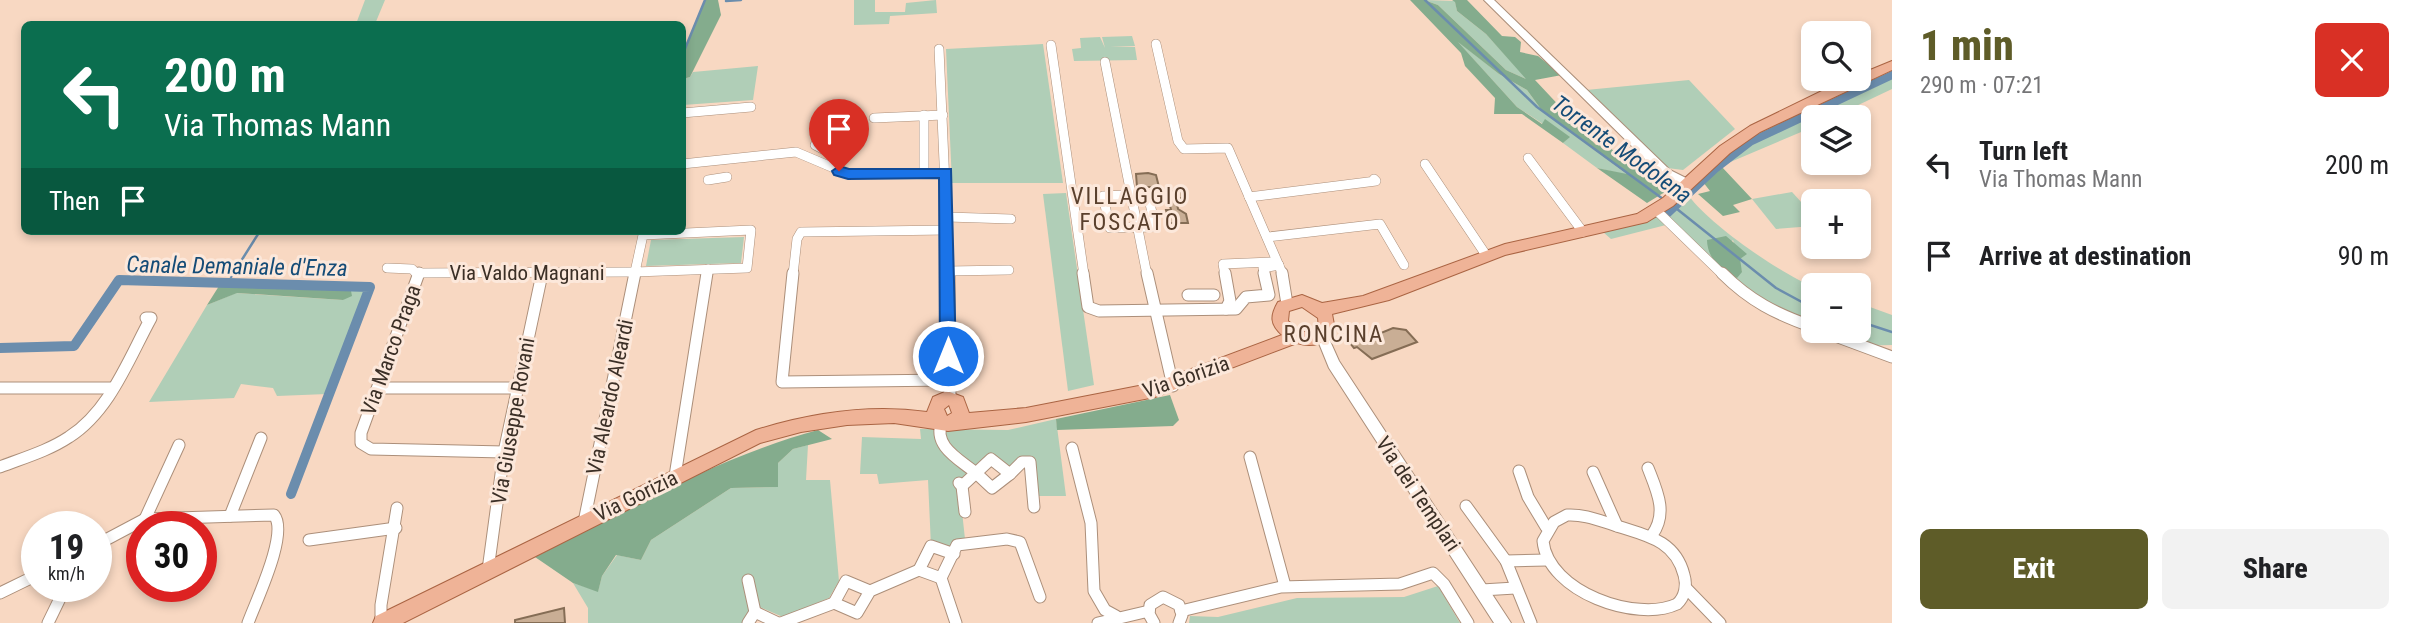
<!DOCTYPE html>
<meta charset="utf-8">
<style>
:root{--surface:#fff;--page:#f2f2f2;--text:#202124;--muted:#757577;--accent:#5e5c28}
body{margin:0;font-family:"Roboto Condensed",sans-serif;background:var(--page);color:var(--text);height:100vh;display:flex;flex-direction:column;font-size:26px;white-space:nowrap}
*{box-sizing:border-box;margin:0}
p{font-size:23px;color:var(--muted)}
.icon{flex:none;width:38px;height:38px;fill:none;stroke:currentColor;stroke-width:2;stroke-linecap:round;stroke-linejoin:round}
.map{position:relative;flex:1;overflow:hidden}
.sheet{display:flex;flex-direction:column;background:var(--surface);width:525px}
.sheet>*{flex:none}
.banner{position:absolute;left:21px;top:21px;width:665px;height:214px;border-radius:10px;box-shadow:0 4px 10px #0003;background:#0b6e4f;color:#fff;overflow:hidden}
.controls{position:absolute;left:1801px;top:21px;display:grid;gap:14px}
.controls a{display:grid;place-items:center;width:70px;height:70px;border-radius:10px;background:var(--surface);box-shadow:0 4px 10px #0003;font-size:35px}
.speed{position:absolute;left:21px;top:511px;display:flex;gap:14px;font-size:35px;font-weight:700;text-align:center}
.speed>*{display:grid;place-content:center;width:91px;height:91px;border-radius:50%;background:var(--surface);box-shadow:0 4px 10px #0003;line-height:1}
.speed small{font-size:18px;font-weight:400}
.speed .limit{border:10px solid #d22;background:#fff;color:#111}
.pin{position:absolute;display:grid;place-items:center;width:60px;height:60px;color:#fff;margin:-72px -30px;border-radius:50% 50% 50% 0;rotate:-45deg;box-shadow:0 0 7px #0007}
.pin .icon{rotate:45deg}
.me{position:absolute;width:77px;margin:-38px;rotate:0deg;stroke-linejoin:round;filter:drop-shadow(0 0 5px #0008)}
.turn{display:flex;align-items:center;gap:24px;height:147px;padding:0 28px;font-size:32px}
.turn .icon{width:91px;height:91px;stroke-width:2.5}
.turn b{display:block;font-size:49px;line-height:60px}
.then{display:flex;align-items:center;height:66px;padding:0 28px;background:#0003;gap:14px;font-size:26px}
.round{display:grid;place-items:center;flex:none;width:74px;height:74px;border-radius:10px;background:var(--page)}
.summary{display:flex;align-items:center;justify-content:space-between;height:119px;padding:0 28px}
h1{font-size:42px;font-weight:800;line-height:52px;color:var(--accent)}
.primary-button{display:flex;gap:14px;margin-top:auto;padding:14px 28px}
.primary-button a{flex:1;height:80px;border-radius:10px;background:var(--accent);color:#fff;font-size:28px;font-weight:800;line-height:80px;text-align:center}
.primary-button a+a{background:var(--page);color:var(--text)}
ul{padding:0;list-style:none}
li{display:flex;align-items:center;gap:21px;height:91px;padding:0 28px}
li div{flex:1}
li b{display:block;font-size:26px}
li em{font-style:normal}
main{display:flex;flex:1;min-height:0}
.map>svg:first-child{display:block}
.green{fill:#b0ceb7;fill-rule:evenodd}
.forest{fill:#84ac8d}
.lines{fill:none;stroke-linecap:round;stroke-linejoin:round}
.stream{stroke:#6b8dad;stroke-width:2.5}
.canal-far1{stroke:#6b8dad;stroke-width:8}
.canal{stroke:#6b8dad;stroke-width:10}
.building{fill:#c9ae95;stroke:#856d55;stroke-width:2}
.minor-far1-casing{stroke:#ac8f7a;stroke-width:10}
.minor-casing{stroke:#ac8f7a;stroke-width:13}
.tertiary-casing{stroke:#ac8f7a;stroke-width:2}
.primary-casing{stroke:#aa6443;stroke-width:2}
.minor-far1{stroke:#fff;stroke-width:9}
.minor{stroke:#fff;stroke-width:11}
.tertiary{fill:#fff;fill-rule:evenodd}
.primary{fill:#efb397;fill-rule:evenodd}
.route{fill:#1a73e8;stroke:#114b97;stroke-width:2}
.labels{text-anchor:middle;stroke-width:6;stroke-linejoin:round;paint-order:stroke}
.street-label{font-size:21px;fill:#3b2f26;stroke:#fce8db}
.water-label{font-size:23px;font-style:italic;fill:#154c77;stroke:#fce8db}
.neighbourhood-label{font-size:23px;letter-spacing:2px;fill:#5a402d;stroke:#fce8db}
</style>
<main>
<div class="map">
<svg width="1892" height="623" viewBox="0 0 1892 623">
<rect width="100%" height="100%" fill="#f8d8c2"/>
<g class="green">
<path d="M365,0H385L375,24H356Z"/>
<path d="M854,0H875V12H905L906,3L936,0L937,13L890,16L889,24L854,25Z"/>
<path d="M1424,0L1455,1L1457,11L1486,34L1528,80L1506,70L1438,5Z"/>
<path d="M1132,36L1135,46L1110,47H1135L1137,60L1074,61L1072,49L1081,48L1080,38L1100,37L1105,48L1102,37Z"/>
<path d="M1455,39L1499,74L1527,90L1543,112L1628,175L1597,168L1563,143L1569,137L1545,120L1543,124L1517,107Z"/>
<path d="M1043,44L1063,183H952L946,49Z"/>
<path d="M758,66L753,100L683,105V79L690,77L693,72Z"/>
<path d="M1892,72V89L1833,117H1813V127L1721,166L1689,196C1710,225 1780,273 1813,287V331H1858L1859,303L1892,315V345L1853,346L1762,311L1742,297L1666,225L1611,239L1603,232L1660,214L1761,132ZM1733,240L1742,272L1712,261Z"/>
<path d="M1689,80L1735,129L1683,170L1667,168L1586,90Z"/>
<path d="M1792,192L1813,215V226L1776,229L1752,199Z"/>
<path d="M1066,193L1094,385L1068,391L1043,194Z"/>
<path d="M744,237L741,263L646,266L651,240Z"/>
<path d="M241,283L370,287L327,394L277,396L273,388L241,384L234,398L149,402L207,305L236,293L343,300L350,291L296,290Z"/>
<path d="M1056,419L1066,496H1033L1029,462L1010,474L990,459L959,484L965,539L954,554L931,546L928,480L879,484L877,474H860L862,437L921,439L920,429L1008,430Z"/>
<path d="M808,445L806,480H830L839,581L829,598L783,617L755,605L747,623H588V608L573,583L598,591L602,576L617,555L641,560L651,540L731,488L777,487L778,463L793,449Z"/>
<path d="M1438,586L1460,623H1189L1190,616L1218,617L1297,598L1404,597Z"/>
</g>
<g class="forest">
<path d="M705,0H718L721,15L690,77L683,79V55Z"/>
<path d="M1410,0H1424L1438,5L1506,70L1526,79L1486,34L1457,11L1455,2L1452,0H1467L1502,36L1515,37L1521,42L1520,52L1538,56L1562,75L1535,80L1596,145L1605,144L1614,151L1631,147C1645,159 1666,172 1665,192L1647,203L1597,168L1627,174L1543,112L1527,90L1499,74L1458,42L1517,107L1542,124L1545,119L1570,137L1563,143L1522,114H1494L1495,98L1465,66L1461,53Z"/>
<path d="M1721,166L1752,199L1733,205L1740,212L1723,216L1698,194L1710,191L1703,182Z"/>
<path d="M1726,236L1747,254L1740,259L1742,272L1737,278C1722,274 1707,257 1707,240Z"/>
<path d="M219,280H240L244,286L351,291L352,296L343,300L237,293L207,305L219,286L210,284Z"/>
<path d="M1170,395L1179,420L1173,426L1057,430L1056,419Z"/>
<path d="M818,430L832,439L793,449L778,463V487L731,488L651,540L641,560L616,555L602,576L598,592L573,583L535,557C627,510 718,457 818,430Z"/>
</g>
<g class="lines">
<g class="stream">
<path d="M1425,0L1537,107L1663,199"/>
<path d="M726,1L741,0"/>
<path d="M682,56L705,0"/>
<path d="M1672,205L1776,288L1813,308"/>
<path d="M231,277L260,231"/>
<path d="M1858,321L1892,332"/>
</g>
<path class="canal-far1" d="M1666,215L1715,169L1750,142L1892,75"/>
<path class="canal" d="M0,348L74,346L119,280L370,287L291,494"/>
</g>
<g class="building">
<path d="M1148,173L1156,175L1159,187H1137L1136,174Z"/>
<path d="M1167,191H1182L1184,198H1176L1178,209L1186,214L1188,223H1169L1166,210H1171Z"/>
<path d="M1393,328L1406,330L1417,342L1372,359L1357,347L1354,348L1346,338L1363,331L1369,338Z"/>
<path d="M564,608L565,623H515V620Z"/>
</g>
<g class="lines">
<defs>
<g id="minor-far1">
<path d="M1156,44L1178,141L1184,149L1228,148L1283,275"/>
<path d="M1051,45L1084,275"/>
<path d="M939,49L949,275"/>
<path d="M1105,62L1147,275"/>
<path d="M682,113L751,107"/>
<path d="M924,115V173"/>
<path d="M874,118L943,115"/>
<path d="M815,145L842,159"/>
<path d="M1528,158L1583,232"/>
<path d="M682,164L796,152L848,174L946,173"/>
<path d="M1425,164L1486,255"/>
<path d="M708,180L727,177"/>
<path d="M1148,194L1155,227L1110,228L1103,196Z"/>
<path d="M1249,197L1376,181L1374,179"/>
<path d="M1657,211L1723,275"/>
<path d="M947,217L1011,219"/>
<path d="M751,230L747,268L635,272L643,235Z"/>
<path d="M1267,237L1380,224L1404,265"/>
<path d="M387,268L412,269L418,275"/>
<path d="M948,271L1009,270"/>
<path d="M419,273L635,272"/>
<path d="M634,275L635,272"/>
<path d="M707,275L708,269"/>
<path d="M793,275L797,239L801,232L948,230"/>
<path d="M1225,275L1223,264L1272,262"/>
<path d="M1265,275L1263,268L1279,265"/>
</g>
<g id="minor">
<path d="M419,273L361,433V443L371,449L504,452"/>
<path d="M793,273L782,382L948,380"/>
<path d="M949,273L950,399"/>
<path d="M1083,273L1088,307L1099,311L1236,309L1246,297L1269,295L1264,273"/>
<path d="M1147,273L1173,386"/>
<path d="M1225,273L1230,301L1226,309"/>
<path d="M1282,273L1287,304"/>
<path d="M1722,273C1750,301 1776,314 1813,327"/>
<path d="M1188,295H1214"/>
<path d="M1822,331L1892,357"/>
<path d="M0,388H111"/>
<path d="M378,388H517"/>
<path d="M942,421C932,446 959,459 976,473"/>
<path d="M1072,448L1091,523L1094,591L1105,610L1116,616"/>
<path d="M1250,457L1285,586"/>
<path d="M991,459L1010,474L992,488L976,473Z"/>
<path d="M0,467C23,458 48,451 69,437C110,411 129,358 151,318H146"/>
<path d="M1648,468C1657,491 1668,513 1652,535"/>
<path d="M1519,471L1528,497L1546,527"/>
<path d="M1593,472L1617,526"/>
<path d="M1010,474L1022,462H1030L1034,507"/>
<path d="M675,476L707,273"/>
<path d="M959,483L962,486L976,473"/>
<path d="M962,486L965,512"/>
<path d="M1466,506L1506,561L1531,623"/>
<path d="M1567,515C1584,514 1598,520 1614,525C1644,535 1675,539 1684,575C1687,585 1685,597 1677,604C1637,623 1548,592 1543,541L1554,522Z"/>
<path d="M230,516L261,438"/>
<path d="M145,519L179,445"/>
<path d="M584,522L635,273"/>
<path d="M309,540L396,528"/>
<path d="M96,545L145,519L274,515C289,533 256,601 248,623"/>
<path d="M1506,561L1547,560"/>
<path d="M488,570L504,452L542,274"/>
<path d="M919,570L931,546L954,554"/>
<path d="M748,580L755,612"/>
<path d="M1686,588L1720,623"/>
<path d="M1482,590L1515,588"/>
<path d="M0,593L37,575"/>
<path d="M834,603L846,581L870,591"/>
<path d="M1181,611L1281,587L1400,584L1433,573L1444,584L1468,623"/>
<path d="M48,623L66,586"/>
<path d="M381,623V605L397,508"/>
<path d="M748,623L755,612L778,623"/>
<path d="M781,623L834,603L857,613L870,591L919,570L941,578"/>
<path d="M956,623L941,578L957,545L1007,539L1020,542L1040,597"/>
<path d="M1098,623L1149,611"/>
<path d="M1154,623L1149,614L1150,605L1163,597L1179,605L1182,615L1179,623"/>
</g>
<g id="tertiary">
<path d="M1484,0H1494L1670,170L1690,180L1692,183L1690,186H1682L1662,176Z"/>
<path d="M1322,331L1326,332L1339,361L1511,623H1494L1329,368L1316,336L1318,332Z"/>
</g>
<path id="primary" d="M1892,61V70L1760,132L1730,153L1673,206L1647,222L1505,255L1389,300L1332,314L1335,330C1327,344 1312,348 1297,343L1155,397L1026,422L948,431L894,423L847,425L801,432L760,443L403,623H373L376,616L756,430C811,413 869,404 927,412L933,397L947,391L963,397L969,413L1026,408L1154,383L1282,335C1270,324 1270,316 1278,302L1302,295L1322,303L1363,296L1505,244L1637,214L1663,198L1720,146L1750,126L1828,88L1850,79H1858V75ZM1302,307L1318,318L1319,328L1313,332H1302L1288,321L1289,311ZM949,405L952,413L947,416L944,409Z"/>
</defs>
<use href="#minor-far1" class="minor-far1-casing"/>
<use href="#minor" class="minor-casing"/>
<use href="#tertiary" class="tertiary-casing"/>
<use href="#primary" class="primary-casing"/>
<use href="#minor-far1" class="minor-far1"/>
<use href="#minor" class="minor"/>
<use href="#tertiary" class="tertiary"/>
<use href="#primary" class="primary"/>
</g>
<path class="route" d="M839,166L849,169H951L956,356L954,361L948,362L940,356L939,178L848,179L834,175L832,171Z"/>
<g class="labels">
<g class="street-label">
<text x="527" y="280">Via Valdo Magnani</text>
<text transform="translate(391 350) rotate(-70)" y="7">Via Marco Praga</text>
<text transform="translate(1186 377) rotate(-19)" y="7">Via Gorizia</text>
<text transform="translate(610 397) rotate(-78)" y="7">Via Aleardo Aleardi</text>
<text transform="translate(513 421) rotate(-80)" y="7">Via Giuseppe Rovani</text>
<text transform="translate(1418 494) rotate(56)" y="7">Via dei Templari</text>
<text transform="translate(636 496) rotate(-26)" y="7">Via Gorizia</text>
</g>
<g class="water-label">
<text transform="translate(1622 149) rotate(36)" y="8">Torrente Modolena</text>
<text transform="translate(237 266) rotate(1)" y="8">Canale Demaniale d'Enza</text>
</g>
<g class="neighbourhood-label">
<text x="1130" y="204">VILLAGGIO<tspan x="1130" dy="26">FOSCATO</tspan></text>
<text x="1334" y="342">RONCINA</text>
</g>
</g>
</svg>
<div class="controls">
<a><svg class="icon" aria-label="search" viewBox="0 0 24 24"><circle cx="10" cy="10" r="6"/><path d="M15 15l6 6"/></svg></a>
<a><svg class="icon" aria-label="layers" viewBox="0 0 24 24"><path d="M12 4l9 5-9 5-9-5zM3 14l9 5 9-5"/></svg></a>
<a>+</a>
<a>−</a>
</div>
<div class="speed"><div>19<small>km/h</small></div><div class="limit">30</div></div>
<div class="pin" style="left:839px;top:171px;background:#d93025"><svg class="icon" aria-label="arrive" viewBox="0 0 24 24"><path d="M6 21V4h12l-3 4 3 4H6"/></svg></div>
<svg class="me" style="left:948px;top:356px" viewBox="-20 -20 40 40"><circle r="17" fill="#1a73e8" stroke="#fff" stroke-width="3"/><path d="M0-11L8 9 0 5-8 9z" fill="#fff"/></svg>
<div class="banner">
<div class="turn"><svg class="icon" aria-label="left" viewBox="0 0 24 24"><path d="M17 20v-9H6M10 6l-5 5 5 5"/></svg><div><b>200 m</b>Via Thomas Mann</div></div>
<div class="then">Then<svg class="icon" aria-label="arrive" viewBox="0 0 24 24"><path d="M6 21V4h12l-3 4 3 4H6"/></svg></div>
</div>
</div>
<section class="sheet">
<div class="summary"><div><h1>1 min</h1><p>290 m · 07:21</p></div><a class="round" style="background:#d93025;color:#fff"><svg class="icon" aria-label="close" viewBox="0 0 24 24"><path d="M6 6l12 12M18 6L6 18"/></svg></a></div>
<ul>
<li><svg class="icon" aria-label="left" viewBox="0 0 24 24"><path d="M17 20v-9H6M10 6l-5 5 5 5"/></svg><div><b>Turn left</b><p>Via Thomas Mann</p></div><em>200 m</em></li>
<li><svg class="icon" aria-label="arrive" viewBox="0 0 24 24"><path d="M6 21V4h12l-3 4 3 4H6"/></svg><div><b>Arrive at destination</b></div><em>90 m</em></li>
</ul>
<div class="primary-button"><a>Exit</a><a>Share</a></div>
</section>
</main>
